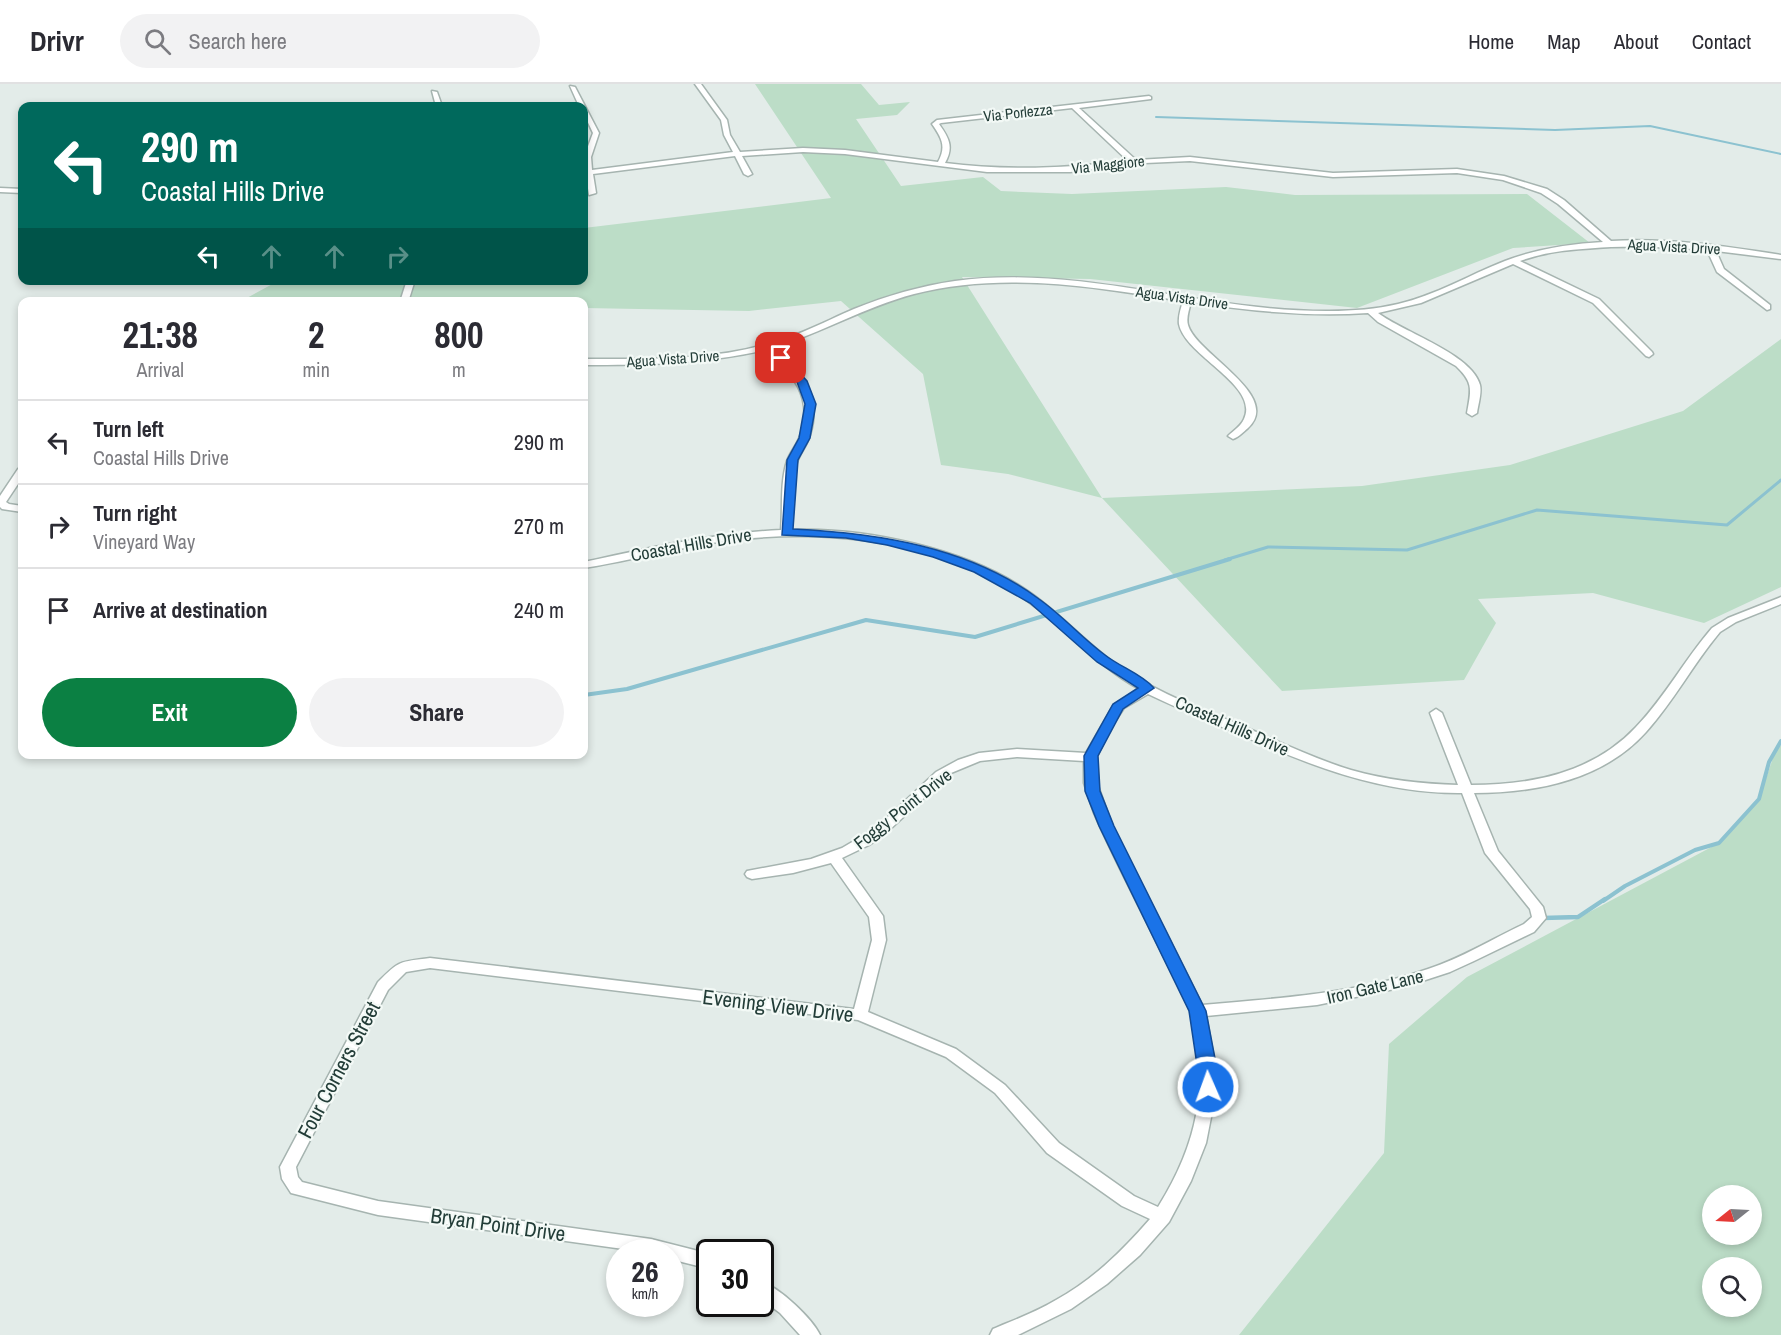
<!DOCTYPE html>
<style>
:root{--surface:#fff;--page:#f2f2f3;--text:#2b2b33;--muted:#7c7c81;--line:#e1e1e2;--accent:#0b8043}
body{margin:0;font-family:"Archivo Narrow",sans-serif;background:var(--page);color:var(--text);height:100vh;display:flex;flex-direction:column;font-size:22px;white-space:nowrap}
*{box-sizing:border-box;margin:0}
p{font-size:20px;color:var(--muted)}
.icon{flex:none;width:33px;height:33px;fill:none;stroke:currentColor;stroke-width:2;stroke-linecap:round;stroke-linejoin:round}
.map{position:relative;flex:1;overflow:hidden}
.side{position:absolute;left:18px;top:213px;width:570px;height:462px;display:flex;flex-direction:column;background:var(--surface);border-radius:12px;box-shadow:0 3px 9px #0003}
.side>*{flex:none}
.guide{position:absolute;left:18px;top:18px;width:570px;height:183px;border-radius:12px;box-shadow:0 3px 9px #0003;background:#00695c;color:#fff;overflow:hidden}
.needle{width:39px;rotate:252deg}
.fabs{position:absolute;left:1702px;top:1101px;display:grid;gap:12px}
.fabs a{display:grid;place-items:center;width:60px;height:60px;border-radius:50%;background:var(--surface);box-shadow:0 3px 9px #0003;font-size:30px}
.speed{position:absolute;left:606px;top:1155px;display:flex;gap:12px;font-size:30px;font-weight:700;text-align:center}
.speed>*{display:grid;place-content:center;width:78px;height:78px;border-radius:50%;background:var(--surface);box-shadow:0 3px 9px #0003;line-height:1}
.speed small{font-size:15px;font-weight:400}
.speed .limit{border:3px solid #111;border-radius:9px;background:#fff;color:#111}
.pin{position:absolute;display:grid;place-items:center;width:51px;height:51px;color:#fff;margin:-26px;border-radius:12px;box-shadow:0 3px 9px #0006}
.me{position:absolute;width:66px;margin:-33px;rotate:358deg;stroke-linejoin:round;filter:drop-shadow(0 0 4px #0008)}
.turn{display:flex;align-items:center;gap:21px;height:126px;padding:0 24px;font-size:27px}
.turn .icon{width:78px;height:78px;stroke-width:2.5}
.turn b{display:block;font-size:42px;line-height:51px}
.lanes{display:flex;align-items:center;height:57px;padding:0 24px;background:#0003;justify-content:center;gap:30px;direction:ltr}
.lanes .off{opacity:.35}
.eta{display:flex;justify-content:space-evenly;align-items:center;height:102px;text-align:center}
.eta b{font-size:36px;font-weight:800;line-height:42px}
.cta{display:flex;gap:12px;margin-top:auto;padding:12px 24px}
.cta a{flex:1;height:69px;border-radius:36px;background:var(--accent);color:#fff;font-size:24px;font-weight:800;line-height:69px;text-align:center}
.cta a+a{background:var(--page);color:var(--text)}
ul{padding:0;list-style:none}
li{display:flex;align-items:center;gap:18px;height:84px;padding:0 24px;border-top:2px solid var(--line)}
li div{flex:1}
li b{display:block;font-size:22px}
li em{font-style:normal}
header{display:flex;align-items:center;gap:36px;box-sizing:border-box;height:84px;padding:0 30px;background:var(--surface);border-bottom:2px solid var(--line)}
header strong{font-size:28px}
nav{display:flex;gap:33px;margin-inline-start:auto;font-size:21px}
.search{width:420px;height:54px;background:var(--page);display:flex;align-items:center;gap:15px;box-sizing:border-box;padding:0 21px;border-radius:33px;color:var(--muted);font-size:22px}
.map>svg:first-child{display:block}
.green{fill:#bcddc7;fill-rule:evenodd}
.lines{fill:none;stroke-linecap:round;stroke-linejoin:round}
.stream-far3{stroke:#8cc2d0;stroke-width:2}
.stream-far2{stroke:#8cc2d0;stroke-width:3}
.stream-far1{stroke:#8cc2d0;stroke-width:4}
.stream{stroke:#8cc2d0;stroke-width:4.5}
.minor-casing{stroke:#a6b4b0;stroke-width:3}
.minor{fill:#fff;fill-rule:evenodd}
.route{fill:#1a73e8;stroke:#114b97;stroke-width:1.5}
.labels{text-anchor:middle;stroke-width:4.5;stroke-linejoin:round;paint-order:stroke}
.far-street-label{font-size:15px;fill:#233d38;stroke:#f3f9f6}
.street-label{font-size:18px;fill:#233d38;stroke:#f3f9f6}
.near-street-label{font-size:21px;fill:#233d38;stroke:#f3f9f6}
</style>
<header>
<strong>Drivr</strong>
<div class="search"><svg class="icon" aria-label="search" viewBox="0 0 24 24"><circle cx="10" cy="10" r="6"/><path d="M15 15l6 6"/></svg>Search here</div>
<nav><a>Home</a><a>Map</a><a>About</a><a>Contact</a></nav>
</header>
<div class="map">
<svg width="1781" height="1251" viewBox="0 0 1781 1251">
<rect width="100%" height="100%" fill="#e3ece9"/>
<g class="green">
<path d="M755,0H861L879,21L910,18L897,31L856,35L901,102L983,93L1001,107L1072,110L1226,103L1295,111L1527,110L1590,159L1513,164L1357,224L1090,195L962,193L1102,414L1362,402L1510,381L1683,327L1781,255V503L1704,539L1593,509L1478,515L1496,539L1464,596L1282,607L1102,414L1008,390L941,381L923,290L841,217L749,227L584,224V218H307L245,215L278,197L584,196V144L831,114Z"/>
<path d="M1781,661V1251H1239L1384,1069L1389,960L1467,893L1719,759L1759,715L1775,668ZM1713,1112H1752V1150H1713ZM1713,1184H1752V1222H1713Z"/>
</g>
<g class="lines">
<path class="stream-far3" d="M1156,33L1555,46L1650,42L1781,70"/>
<path class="stream-far2" d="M1225,476L1268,463L1407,466L1537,426L1727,441L1781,396"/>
<g class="stream-far1">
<path d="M584,611L627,605L866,536L975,553L1230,475"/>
<path d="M1603,817L1625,802L1695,766L1719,759L1759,715L1769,678L1781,657"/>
</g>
<path class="stream" d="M1543,834L1578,833L1605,815"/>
<defs>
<g id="minor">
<path d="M695,0H701L727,36L730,51L740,68L803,64L845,66L938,78C947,62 941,53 932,40L937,36L1149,12L1151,13V15L1079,24L1136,76L1190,73L1333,89L1457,85L1504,92L1547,105L1564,116L1611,157C1668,154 1725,162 1781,171V175L1716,167L1724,185L1770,221V225L1767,226L1717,188L1707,166C1675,163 1643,162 1611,163C1580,165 1550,166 1520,177L1599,215L1652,268L1653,270L1649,273L1646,272L1593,219L1513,180L1421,219L1378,229C1403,248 1472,270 1480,301C1482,309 1478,321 1477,329L1472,332L1467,329C1471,306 1474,299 1456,282L1378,238L1368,229C1308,233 1250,227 1191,218C1189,226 1186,234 1188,241C1196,270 1283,311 1248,344C1243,348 1239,353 1233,355L1228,352C1233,347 1241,342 1244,335C1260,301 1185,272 1179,240C1178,232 1181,224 1183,217C1095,203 1002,187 914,210C865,223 821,249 773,264C802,286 822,313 810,351C807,362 799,370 796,381C791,402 793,424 791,446C865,443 968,465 1029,508C1064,532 1091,565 1127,588C1162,610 1200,625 1238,640C1275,656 1312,674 1351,686C1386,696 1423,700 1458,701L1430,629L1436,625L1442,629L1471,701C1532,701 1593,689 1636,643C1665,613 1685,575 1712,544L1728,534L1781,513V520L1736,538L1720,548C1693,580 1674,617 1646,648C1603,696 1536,709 1474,709L1498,767L1543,823L1546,834L1534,848L1474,877L1450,888L1404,903L1317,921L1206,932L1214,975V1018L1206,1059L1191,1097L1169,1138L1140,1171L1107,1200L1071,1225L1018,1251H990L993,1245C1014,1236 1036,1228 1056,1216C1093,1196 1123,1166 1150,1135L1122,1122L1047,1069L995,1009L946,973L858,936L430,884L406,888L388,906L296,1083L298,1093L302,1098L378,1117L651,1155L710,1170V1185L670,1175V1168H645L378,1131L291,1109L282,1095L280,1083L378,898C400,876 399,878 430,874L854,925L872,856L869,833L831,779L793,789L752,795L747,793L745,790L747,787L811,775L842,764L876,744L936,688L958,676L979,669L1017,665L1086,669L1113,622L1139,605C1090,578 1057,533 1009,505C923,453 816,444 718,458C673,465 628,477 584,484V478C649,464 714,449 781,446C783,423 780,399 787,377C790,368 797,361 800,352C814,315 793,288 765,266C705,280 645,281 584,281V275C647,275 710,277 771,259C800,251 826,237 854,225C886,212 920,202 955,197C1081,180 1204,228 1330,227C1352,227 1377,225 1398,220C1436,211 1469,191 1505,177C1536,165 1569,160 1603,158L1558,120L1541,109L1503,96L1457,89L1333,93L1190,77L1145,79L1070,88H987L845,70L803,68L742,72L752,90L748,92L744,90L735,72L593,90L596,109L589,111L586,91H584V87H585L584,73L593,49L584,30V22H579L570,2L575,3L599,49L591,73L592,86L733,68L724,51L721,36ZM1072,24L1128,77C1065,84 1008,87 945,79C954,63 949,54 939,40L941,39ZM1148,610C1177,624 1207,636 1236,649C1309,681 1381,710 1462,709L1485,769L1530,825L1532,833L1524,840C1492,855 1462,874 1428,885C1356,910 1278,914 1202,921L1113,744L1097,699L1096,685L1097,672L1110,645L1124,624ZM1017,673L1084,677V699L1094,729C1115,778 1141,825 1164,873C1173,891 1184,908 1190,927C1211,999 1197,1061 1158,1123L1134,1112L1059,1059L1005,1001L956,965L868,928L886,856L883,832L842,774L869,761L885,750L951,689L980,677Z"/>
<path d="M432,7L437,8L442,22H436Z"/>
<path d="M0,104L22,105V109L0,108Z"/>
<path d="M407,196H415L408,218H400Z"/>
<path d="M22,384V394L6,418L9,420L22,422V428L2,425L0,423V412L18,385Z"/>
<path d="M760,1197C779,1203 812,1234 820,1251H800L780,1229L760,1214Z"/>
</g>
</defs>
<use href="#minor" class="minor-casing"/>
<use href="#minor" class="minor"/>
</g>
<path class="route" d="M777,272H784L807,297L816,320L810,354L798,376L793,445C878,449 969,463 1039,515C1063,532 1082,554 1105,571C1120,583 1142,590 1154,604L1123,625L1098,672L1100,707L1114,742L1206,927L1217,985L1214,1008H1201L1189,927L1099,742L1085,707L1084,672L1113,620L1138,604L1097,578L1030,519L974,488L933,473L887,461L846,454L782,451L787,376L799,354L805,320L797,298L777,277Z"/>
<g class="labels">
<g class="far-street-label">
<text transform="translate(1018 29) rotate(-6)" y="5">Via Porlezza</text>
<text transform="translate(1108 81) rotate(-6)" y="5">Via Maggiore</text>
<text transform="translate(1674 163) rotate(3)" y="5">Agua Vista Drive</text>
<text transform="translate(1182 214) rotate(8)" y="5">Agua Vista Drive</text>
<text transform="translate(673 275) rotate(-4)" y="5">Agua Vista Drive</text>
</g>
<g class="street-label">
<text transform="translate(691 461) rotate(-10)" y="6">Coastal Hills Drive</text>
<text transform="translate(1232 642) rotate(24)" y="6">Coastal Hills Drive</text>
<text transform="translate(903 725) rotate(-38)" y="6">Foggy Point Drive</text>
<text transform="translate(1375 903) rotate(-13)" y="6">Iron Gate Lane</text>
</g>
<g class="near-street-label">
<text transform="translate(778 922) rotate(7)" y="7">Evening View Drive</text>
<text transform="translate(339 986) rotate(-62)" y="7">Four Corners Street</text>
<text transform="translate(498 1141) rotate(8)" y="7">Bryan Point Drive</text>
</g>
</g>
</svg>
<div class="fabs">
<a><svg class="needle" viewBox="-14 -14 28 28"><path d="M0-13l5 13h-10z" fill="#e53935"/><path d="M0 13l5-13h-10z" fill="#7c7c81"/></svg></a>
<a><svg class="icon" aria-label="search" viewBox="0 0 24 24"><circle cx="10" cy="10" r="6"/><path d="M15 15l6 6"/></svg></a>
</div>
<div class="speed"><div>26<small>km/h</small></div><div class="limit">30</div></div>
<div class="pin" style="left:781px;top:274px;background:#d93025"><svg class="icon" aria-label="arrive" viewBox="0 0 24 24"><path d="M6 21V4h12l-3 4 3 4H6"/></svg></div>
<svg class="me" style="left:1208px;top:1003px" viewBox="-20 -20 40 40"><circle r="17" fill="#1a73e8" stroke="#fff" stroke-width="3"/><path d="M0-11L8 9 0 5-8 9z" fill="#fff"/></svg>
<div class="guide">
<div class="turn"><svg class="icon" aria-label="left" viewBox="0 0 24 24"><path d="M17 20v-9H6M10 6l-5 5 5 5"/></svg><div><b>290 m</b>Coastal Hills Drive</div></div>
<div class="lanes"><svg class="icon" aria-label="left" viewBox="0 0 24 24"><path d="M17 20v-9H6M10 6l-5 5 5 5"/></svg><svg class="icon off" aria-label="ahead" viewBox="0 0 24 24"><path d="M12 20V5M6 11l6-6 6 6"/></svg><svg class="icon off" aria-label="ahead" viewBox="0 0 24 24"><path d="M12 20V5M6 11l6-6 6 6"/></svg><svg class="icon off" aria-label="right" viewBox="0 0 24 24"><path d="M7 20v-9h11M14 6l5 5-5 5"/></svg></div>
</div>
<section class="side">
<div class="eta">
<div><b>21:38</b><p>Arrival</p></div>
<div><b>2</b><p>min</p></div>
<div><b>800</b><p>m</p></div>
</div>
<ul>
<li><svg class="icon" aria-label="left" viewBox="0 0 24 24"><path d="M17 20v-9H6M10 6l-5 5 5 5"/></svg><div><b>Turn left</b><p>Coastal Hills Drive</p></div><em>290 m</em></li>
<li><svg class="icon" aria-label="right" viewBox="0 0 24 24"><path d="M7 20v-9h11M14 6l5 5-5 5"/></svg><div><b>Turn right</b><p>Vineyard Way</p></div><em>270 m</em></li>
<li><svg class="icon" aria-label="arrive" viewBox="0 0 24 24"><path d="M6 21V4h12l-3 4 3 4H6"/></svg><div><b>Arrive at destination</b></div><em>240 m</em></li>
</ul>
<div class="cta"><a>Exit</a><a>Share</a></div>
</section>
</div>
